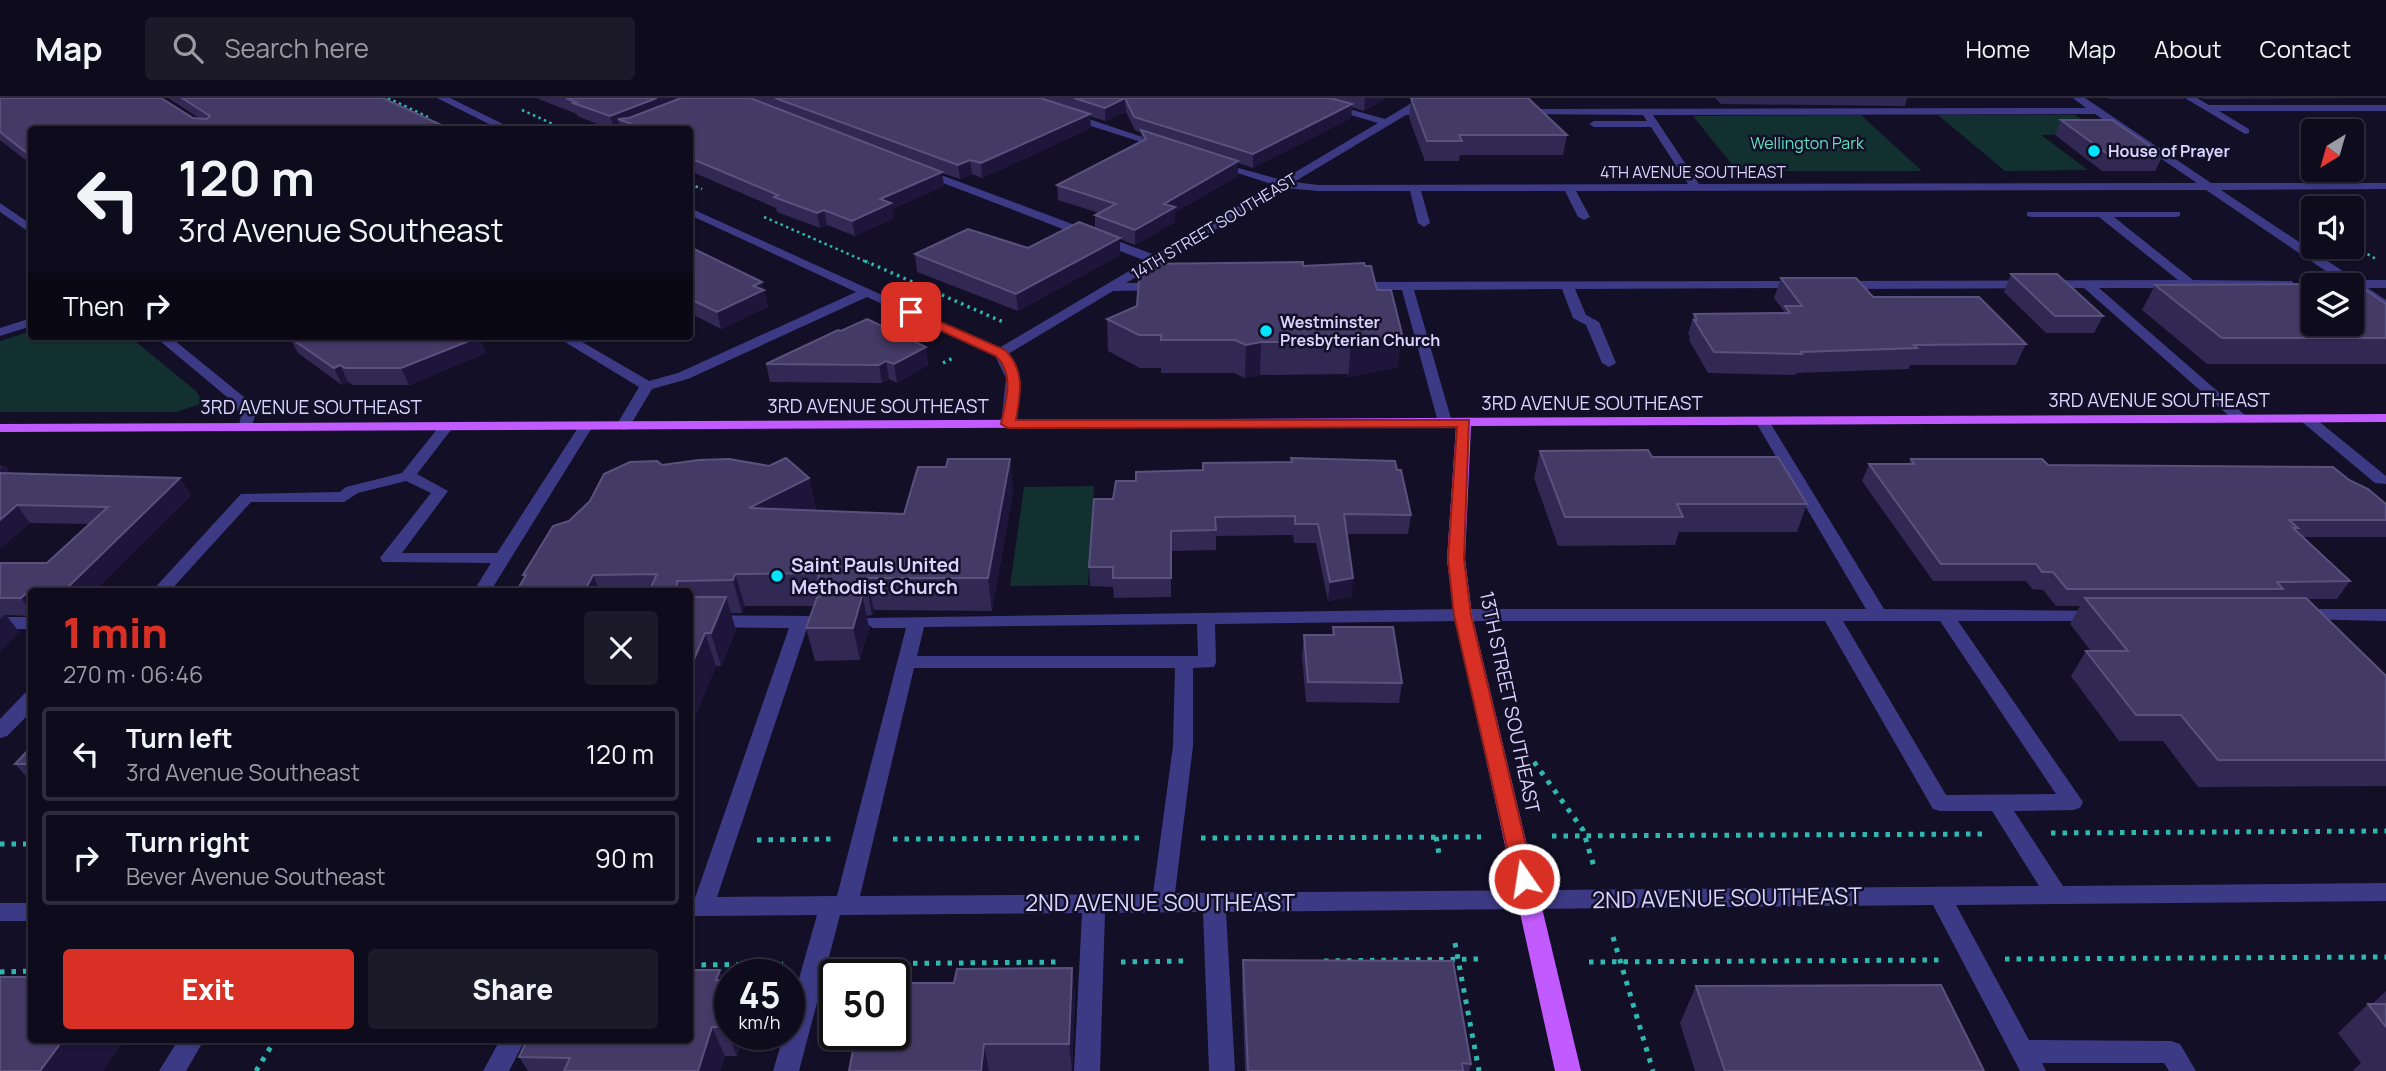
<!DOCTYPE html>
<meta charset="utf-8">
<style>
:root{--surface:#0e0b1c;--page:#1c1929;--text:#f1f3f6;--muted:#9b9ba3;--line:#2e2b3b;--accent:#d93025}
body{margin:0;font-family:Manrope,sans-serif;background:var(--page);color:var(--text);height:100vh;display:flex;flex-direction:column;font-size:26px;white-space:nowrap}
*{box-sizing:border-box;margin:0}
p{font-size:23px;color:var(--muted)}
.icon{flex:none;width:38px;height:38px;fill:none;stroke:currentColor;stroke-width:2;stroke-linecap:round;stroke-linejoin:round}
.map{position:relative;flex:1;overflow:hidden}
.drawer{position:absolute;left:28px;top:490px;width:665px;height:455px;display:flex;flex-direction:column;background:var(--surface);border-radius:7px;box-shadow:0 2px 5px #0004,0 0 0 2px var(--line)}
.drawer>*{flex:none}
.top-card{position:absolute;left:28px;top:28px;width:665px;height:214px;border-radius:7px;box-shadow:0 2px 5px #0004,0 0 0 2px var(--line);background:#0e0b1c;color:var(--text);overflow:hidden}
.needle{width:46px;rotate:217deg}
.buttons{position:absolute;left:2301px;top:21px;display:grid;gap:14px}
.buttons a{display:grid;place-items:center;width:63px;height:63px;border-radius:7px;background:var(--surface);box-shadow:0 2px 5px #0004,0 0 0 2px var(--line);font-size:35px}
.speed{position:absolute;left:714px;top:861px;display:flex;gap:14px;font-size:35px;font-weight:700;text-align:center}
.speed>*{display:grid;place-content:center;width:91px;height:91px;border-radius:50%;background:var(--surface);box-shadow:0 2px 5px #0004,0 0 0 2px var(--line);line-height:1}
.speed small{font-size:18px;font-weight:400}
.speed .limit{border:4px solid #111;border-radius:10px;background:#fff;color:#111}
.pin{position:absolute;display:grid;place-items:center;width:60px;height:60px;color:#fff;margin:-30px;border-radius:14px;box-shadow:0 4px 10px #0006}
.me{position:absolute;width:77px;margin:-38px;rotate:347deg;stroke-linejoin:round;filter:drop-shadow(0 0 5px #0008)}
.turn{display:flex;align-items:center;gap:24px;height:147px;padding:0 35px;font-size:32px}
.turn .icon{width:91px;height:91px;stroke-width:2.5}
.turn b{display:block;font-size:49px;line-height:60px}
.then{display:flex;align-items:center;height:66px;padding:0 35px;background:#0003;gap:14px;font-size:26px}
.round{display:grid;place-items:center;flex:none;width:74px;height:74px;border-radius:7px;background:var(--page)}
.head{display:flex;align-items:center;justify-content:space-between;height:119px;padding:0 35px}
h1{font-size:42px;font-weight:800;line-height:52px;color:var(--accent)}
.primary-button{display:flex;gap:14px;margin-top:auto;padding:14px 35px}
.primary-button a{flex:1;height:80px;border-radius:7px;background:var(--accent);color:#fff;font-size:28px;font-weight:800;line-height:80px;text-align:center}
.primary-button a+a{background:var(--page);color:var(--text)}
ul{padding:0;list-style:none}
li{display:flex;align-items:center;gap:21px;height:94px;margin:0 14px 10px;padding:0 21px;border:4px solid var(--line);border-radius:7px}
li div{flex:1}
li b{display:block;font-size:26px}
li em{font-style:normal}
header{display:flex;align-items:center;gap:42px;box-sizing:border-box;height:98px;padding:0 35px;background:var(--surface);border-bottom:2px solid var(--line)}
header strong{font-size:33px}
nav{display:flex;gap:38px;margin-inline-start:auto;font-size:24px}
.search{width:490px;height:63px;background:var(--page);display:flex;align-items:center;gap:18px;box-sizing:border-box;padding:0 24px;border-radius:7px;color:var(--muted);font-size:26px}
.map>svg:first-child{display:block}
.green{fill:#12302f}
.lines{fill:none;stroke-linecap:round;stroke-linejoin:round}
.path-far2{stroke:#2fb8b0;stroke-width:2.5;stroke-dasharray:2.5 3.5;stroke-linecap:butt}
.path-far1{stroke:#2fb8b0;stroke-width:3.5;stroke-dasharray:2.5 4.5;stroke-linecap:butt}
.path{stroke:#2fb8b0;stroke-width:5;stroke-dasharray:4.5 7;stroke-linecap:butt}
.minor{fill:#3d3a85;fill-rule:evenodd}
.major{fill:#c25bff;fill-rule:evenodd}
.wall{fill:#312854}
.shaded-wall{fill:#1d163a}
.building{fill:#433a66;stroke:#5a527e;stroke-width:2;fill-rule:evenodd}
.route{fill:#d93025;stroke:#8d1f18;stroke-width:2}
.poi-dot{fill:#00e5ff;stroke:#130f26;stroke-width:2.5}
.labels{text-anchor:middle;stroke-width:5;stroke-linejoin:round;paint-order:stroke}
.far-park-label{font-size:16px;fill:#5fe0c0;stroke:#130f26}
.far-poi-label{font-size:16px;font-weight:bold;fill:#d9d4ff;stroke:#130f26;text-anchor:start}
.far-street-label{font-size:16px;fill:#d9d4ff;stroke:#130f26}
.street-label{font-size:19px;fill:#d9d4ff;stroke:#130f26}
.poi-label{font-size:19px;font-weight:bold;fill:#d9d4ff;stroke:#130f26;text-anchor:start}
.near-street-label{font-size:23px;fill:#d9d4ff;stroke:#130f26}
</style>
<header>
<strong>Map</strong>
<div class="search"><svg class="icon" aria-label="search" viewBox="0 0 24 24"><circle cx="10" cy="10" r="6"/><path d="M15 15l6 6"/></svg>Search here</div>
<nav><a>Home</a><a>Map</a><a>About</a><a>Contact</a></nav>
</header>
<div class="map">
<svg width="2386" height="973" viewBox="0 0 2386 973">
<rect width="100%" height="100%" fill="#130f26"/>
<g class="green">
<path d="M1861,17L1922,73H1737L1693,18Z"/>
<path d="M1938,17H2075L2101,35L2041,37L2088,72L2005,73Z"/>
<path d="M31,233L32,238H129L197,294L203,305L177,314H0V243Z"/>
<path d="M1094,388L1088,487L1010,488L1024,389Z"/>
</g>
<g class="lines">
<g class="path-far2">
<path d="M388,0L428,19"/>
<path d="M522,12L566,32"/>
<path d="M584,32L602,25"/>
<path d="M690,86L702,91"/>
<path d="M764,119L869,165"/>
<path d="M2352,147L2376,161"/>
</g>
<g class="path-far1">
<path d="M865,163L1003,224"/>
<path d="M943,265L955,259"/>
</g>
<g class="path">
<path d="M1534,664L1583,732L1595,772"/>
<path d="M2051,735L2386,733"/>
<path d="M1552,738L1983,736"/>
<path d="M1436,739L1439,756"/>
<path d="M1201,740L1481,739"/>
<path d="M893,741L1144,740"/>
<path d="M757,742L832,741"/>
<path d="M0,746H32"/>
<path d="M1613,839L1653,973"/>
<path d="M1455,845L1479,973"/>
<path d="M2005,861L2386,859"/>
<path d="M1324,863L1483,861"/>
<path d="M1121,864L1186,863"/>
<path d="M1589,864L1941,862"/>
<path d="M844,866L1060,864"/>
<path d="M690,867L783,866"/>
<path d="M0,874L32,873"/>
<path d="M256,973L275,942"/>
</g>
<g class="minor">
<path d="M437,0H450L515,32H501Z"/>
<path d="M1293,0H1309L1385,21L1420,0H1432L1416,11H1431L1436,14L1431,17H1406L1294,84L1318,87L1688,86L1651,29H1594L1589,26L1594,23H1647L1643,17L1515,16L1514,14L1519,11L2086,10L2073,0H2085L2211,85H2386V91L2221,92L2356,182H2386V190H2368L2386,202V212L2352,191V187H2315L2316,183L2339,182L2206,92L1576,93L1590,119L1584,122L1578,119L1565,93H1421L1430,125L1424,129L1418,125L1410,93H1318L1285,90L1126,185H1161L1167,189L1166,192L1113,193L1008,256C1026,277 1020,301 1015,326L1008,330L1001,326L1006,280L995,258L867,199L688,281L652,291L628,331L623,332L616,328L639,289L555,238H572L649,283L678,275L856,194L690,117V110L999,250L1146,163L917,75V71H925L1155,157L1274,87L1213,67V63L1282,82L1378,25ZM2095,16L2197,85L1699,86L1653,17Z"/>
<path d="M2185,0H2197L2209,7H2386V13H2219L2249,31V35L2245,36Z"/>
<path d="M1066,16H1074L1169,48L1160,50L1066,20Z"/>
<path d="M0,105L32,127V136L0,114Z"/>
<path d="M2027,114H2180V118L2176,119H2114L2193,182L2292,183L2294,186L2288,190H2099L2246,318L2248,321L2246,324H2236L2084,190L1840,191L1834,187L1840,183L2178,182L2099,119H2031L2027,118Z"/>
<path d="M1802,183L1806,184V190L1575,191L1586,217L1599,224L1616,265L1609,269L1602,265L1586,227L1573,220L1562,191L1414,192L1452,324L1445,328L1438,324L1402,192H1354L1348,188L1354,184Z"/>
<path d="M32,220V228L0,238V230Z"/>
<path d="M154,238H169L244,299L255,318L251,330H241L239,327L241,318L233,304Z"/>
<path d="M2306,316L2311,317L2386,378V386L2375,385L2301,323L2299,320Z"/>
<path d="M1762,319L1769,323L1884,511L2104,513L2107,517L2098,523H1958L2083,704L2080,710L2073,712L2014,713L2063,788L2386,785V803L1956,807L2029,942L2171,943L2180,946L2196,973H2169L2164,965H2042L2046,973H2020L1933,807L1226,814L1235,973H1209L1203,814L1105,815L1100,973H1074L1082,815L840,817L799,973H773L784,936H789V916L817,817L690,818V800H695L789,530L690,529V517L808,518L817,524L814,528L807,530L717,799L837,798L906,530H873L864,524L867,520L1463,511H1866L1755,323ZM1463,523H1825L1933,711L1940,713H1992L2039,788L1175,795L1193,648V570L1214,569L1216,564L1215,526ZM1843,523H1940L2056,696L1946,697ZM1197,526L1198,558H917L924,529ZM914,570H1175L1173,648L1153,796L860,798Z"/>
<path d="M447,324L454,328L417,376L448,393L402,455H497L581,325H591L593,328L490,494H473L491,465L383,464L380,460L383,456L431,395L406,383L358,395L344,404H251L169,494H151L241,396L340,394L346,389L402,375L442,325Z"/>
<path d="M2301,511H2386V523L2295,521L2292,517Z"/>
<rect x="0" y="519" width="32" height="12"/>
<path d="M32,593V613L7,638L0,640V621L25,595Z"/>
<rect x="0" y="805" width="32" height="18"/>
<path d="M178,942H204L186,973H159Z"/>
<path d="M500,942H525L509,973H483Z"/>
</g>
<path class="major" d="M2386,316V324L1471,328L1465,461L1472,517L1581,973H1555L1454,517L1447,461L1456,328L0,334V326Z"/>
</g>
<g class="wall">
<path d="M0,0L199,20L168,0H383L452,32H32V67L0,42Z"/>
<path d="M536,0H1386L1364,13L1352,9L1351,20L1253,70L1238,65V78L1175,114V124L1135,147L1120,141V157L1018,213L917,174L915,156L1028,150L1095,130V117L1099,115L1058,102L1057,87L1142,43L1141,35L1135,32L1126,14L1105,23L1090,18L1091,30L982,80L972,76L960,81L942,75L944,88L892,111L894,120L855,138L827,127L820,130L777,114L776,110L690,73V32H621L620,29L613,32L577,18V16Z"/>
<path d="M1411,0L1567,37L1563,57H1460L1459,63H1425L1409,20Z"/>
<path d="M1715,0H1907L1905,8L1721,6Z"/>
<path d="M2108,0H2184L2183,1H2110Z"/>
<path d="M2202,0H2379L2204,1Z"/>
<path d="M2061,22L2163,57L2155,73H2102L2055,37Z"/>
<path d="M690,149L762,184L768,209L721,231L690,215Z"/>
<path d="M1303,168H1365L1377,192L1398,269L1348,279L1347,276L1260,277L1245,280L1234,275H1161V270H1140L1108,253L1107,221Z"/>
<path d="M2011,176L2103,218L2094,235H2046L2004,194Z"/>
<path d="M1781,180L1873,199L2026,246L2016,267H1910L1909,271L1796,275L1795,277L1708,275L1689,242L1690,238L1688,236L1694,216L1783,215L1784,213L1774,200Z"/>
<path d="M2155,187L2386,206V266H2207L2142,212Z"/>
<path d="M841,233L926,249L928,267L897,285L889,281L882,285L770,284L766,266Z"/>
<path d="M283,238L479,239L486,255L409,287H353L348,284L342,287L298,255L292,244Z"/>
<path d="M1540,353L1652,359L1807,406L1797,434H1679L1675,447L1558,448L1534,380Z"/>
<path d="M1291,360L1397,372L1411,417L1408,436H1347L1353,480L1351,499L1328,503L1316,445H1294L1293,437L1216,438V452L1171,453V499L1114,500L1113,489L1090,488L1089,469L1113,401L1136,383L1202,372L1291,364Z"/>
<path d="M1010,361L1013,393L992,513L874,512L872,517L866,518L869,530L860,562L815,563L806,530L814,508H745L742,515H730L736,532L721,568H716L690,631V494H516L525,480L523,477L569,423L662,367L809,380L816,411L814,412L904,416L946,369Z"/>
<path d="M1911,361L2349,382L2386,406V439H2303L2350,483L2337,501H2307L2386,578V688L2198,689L2163,643H2119L2071,578L2086,553H2091L2070,526L2080,508H2056L2043,492L2032,491L2026,483H1933L1862,383L1869,366H1909Z"/>
<path d="M0,367L10,375L191,397L93,494H32V518L6,517L19,534L0,553V465H47L90,426L30,425L0,450Z"/>
<path d="M1333,529L1402,585L1399,605L1306,604L1302,558L1304,537H1332Z"/>
<path d="M32,648V685L15,666Z"/>
<path d="M1243,862L1471,966L1469,973H1245L1242,891Z"/>
<path d="M1072,870L1075,899L1072,973H849L954,885Z"/>
<path d="M690,872L730,936H744L737,958H725L720,973H528L519,959Z"/>
<path d="M1696,888L1984,973H1695L1680,925Z"/>
<path d="M2386,893V973H2354L2353,972L2361,965L2338,935L2368,906H2372Z"/>
</g>
<g class="shaded-wall">
<path d="M657,0H695L630,25L618,21L620,29L614,32L610,18Z"/>
<path d="M1125,0L1126,14L1105,23V10Z"/>
<path d="M1365,0H1386L1364,13Z"/>
<path d="M1352,6L1351,20L1253,70V56Z"/>
<path d="M1090,16L1091,30L982,80L981,65Z"/>
<path d="M970,62L972,76L960,81L958,67Z"/>
<path d="M1238,63V78L1175,114V124L1135,147V132L1164,106Z"/>
<path d="M942,74L944,88L892,111L894,120L855,138L852,123L880,101Z"/>
<path d="M824,112L827,127L820,130L817,115Z"/>
<path d="M1120,140V157L1018,213L1016,196Z"/>
<path d="M762,184L768,209L721,231L717,214L753,188Z"/>
<path d="M1402,236L1398,269L1348,279L1351,246Z"/>
<path d="M479,239L486,255L409,287L401,270Z"/>
<path d="M1261,244L1260,277L1245,280L1246,247Z"/>
<path d="M926,249L928,267L897,285L894,266Z"/>
<path d="M886,263L889,281L882,285L879,267Z"/>
<path d="M340,267L348,284L342,287L334,270Z"/>
<path d="M1010,361L1013,393L992,513L988,480Z"/>
<path d="M5,367L17,384L0,381V371Z"/>
<path d="M180,380L191,397L93,494H69L67,490Z"/>
<path d="M809,380L816,411L758,442L749,410Z"/>
<path d="M17,407L30,425L0,450V422Z"/>
<path d="M735,476L745,508L742,515L733,482Z"/>
<path d="M593,477L600,494H584Z"/>
<path d="M867,480L874,512L872,517L866,485Z"/>
<path d="M1353,480L1351,499L1328,503L1330,484Z"/>
<path d="M677,483L681,494H677Z"/>
<path d="M860,485L869,530L860,562L853,530L855,490Z"/>
<path d="M32,490L35,494H32V515L21,500Z"/>
<path d="M726,499L736,532L721,568L711,535Z"/>
<path d="M5,516L19,534L0,553V521Z"/>
<path d="M705,535L716,568L690,631V571Z"/>
<path d="M1072,870L1075,899L1072,973L1069,946Z"/>
<path d="M720,872L730,896L716,882Z"/>
<path d="M730,915V936H744L737,958L725,929Z"/>
<path d="M712,929L725,958L720,973H698Z"/>
<path d="M63,942H125L103,973H40Z"/>
<path d="M984,946L989,973H981Z"/>
</g>
<g class="building">
<path d="M0,0H161L193,20L207,21L210,18L182,0H383L452,32H32V59L0,34Z"/>
<path d="M566,0H657L610,18L573,5L576,4Z"/>
<path d="M681,0H750L942,74L880,101L891,105L852,123L824,112L817,115L774,99L778,97L690,60V32H628L627,31L637,28L618,21L629,20Z"/>
<path d="M775,0H1040L1090,16L981,65L970,62L958,67Z"/>
<path d="M1074,0H1330L1352,6L1253,56L1134,19L1125,0L1105,10Z"/>
<path d="M1411,0H1528L1567,37H1459L1462,43H1427Z"/>
<path d="M2061,22H2112L2163,57H2109Z"/>
<path d="M1141,32L1238,63L1164,106L1175,109L1135,132L1095,117L1116,106L1057,87L1146,41Z"/>
<path d="M1079,124L1120,140L1016,196L915,156L968,131L1028,150Z"/>
<path d="M690,149L762,184L753,188L764,192L717,214L690,201Z"/>
<path d="M1303,164V168L1364,165L1365,168H1371L1377,192H1391L1402,236L1351,246L1350,244H1261L1246,247L1235,242H1161V237H1139L1107,221L1137,208L1140,166Z"/>
<path d="M2011,176H2057L2103,218H2055Z"/>
<path d="M1781,180H1856L1873,199H1979L2026,246L1914,247L1917,250L1801,254L1802,256L1714,254L1694,222H1697L1694,216L1790,215L1785,208H1802Z"/>
<path d="M2357,186L2386,206V240H2222L2155,187ZM2314,187H2352V226H2314Z"/>
<path d="M867,221L926,249L894,266L886,263L879,267L766,266L838,232L841,233Z"/>
<path d="M301,238H317L316,239H479L401,270H345L340,267L334,270L289,239H302Z"/>
<path d="M1648,352L1652,359H1778L1807,406H1677L1683,419H1565L1540,353Z"/>
<path d="M786,360L809,380L749,410L904,416L918,369H946L948,361H1010L988,480H867L866,485H860L855,490L862,498L853,530H806L817,500L830,492L822,485L824,481H818L819,475L735,476L733,482L677,483V494H649L657,476L593,477L584,494H516L526,477H523L553,428L569,423L590,403L604,376L630,364L657,363L662,367L699,362L729,361L769,368Z"/>
<path d="M1291,360L1395,363L1397,372H1401L1411,417L1344,416L1353,480L1330,484L1318,426H1295V418L1215,419L1216,432L1171,433V480H1113V469H1089L1094,401H1113L1116,383H1136V374L1203,372V365L1292,364Z"/>
<path d="M1911,361H2042L2048,367L2333,369L2349,382L2368,391L2386,406V422H2289L2298,430H2293L2350,483L2277,484L2283,491H2067L2053,474H2042L2036,466H1941L1869,366H1914Z"/>
<path d="M0,375L180,380L67,490H32L21,500H0V465H47L108,409L17,407L0,422Z"/>
<path d="M690,499H726L711,535H705L690,571Z"/>
<path d="M2085,500H2306L2386,578V662H2218L2181,617H2136L2086,553H2128Z"/>
<path d="M1333,529H1393L1402,585L1308,584L1304,537H1334Z"/>
<path d="M32,648V666H15Z"/>
<path d="M1243,862L1453,863L1471,966L1462,965L1463,973H1248Z"/>
<path d="M1072,870L1069,946H984L981,973H849L856,936H894V885H954L957,871Z"/>
<path d="M690,872H720L716,882L730,883V915L725,929H712L698,973H564L570,960L519,959L527,942H690Z"/>
<path d="M0,879H32V942H63L40,973H0Z"/>
<path d="M1941,887L1984,973H1725L1696,888Z"/>
<path d="M2368,906H2386V929Z"/>
</g>
<path class="route" d="M911,211L1005,252C1026,273 1020,296 1016,322H1469L1464,461L1471,517L1534,781L1531,787L1524,789L1517,787L1514,781L1454,517L1448,461L1457,329L1008,330L1001,326C1006,303 1015,276 996,258L907,217L905,214Z"/>
<g class="poi-dot">
<circle cx="2094" cy="53" r="7"/>
<circle cx="1266" cy="233" r="7"/>
<circle cx="777" cy="478" r="7"/>
</g>
<g class="labels">
<g class="far-park-label">
<text x="1807" y="51">Wellington Park</text>
</g>
<g class="far-poi-label">
<text x="2108" y="59">House of Prayer</text>
<text x="1280" y="230">Westminster<tspan x="1280" dy="18">Presbyterian Church</tspan></text>
</g>
<g class="far-street-label">
<text x="1693" y="80">4TH AVENUE SOUTHEAST</text>
<text transform="translate(1214 128) rotate(-31)" y="6">14TH STREET SOUTHEAST</text>
</g>
<g class="street-label">
<text x="2159" y="309">3RD AVENUE SOUTHEAST</text>
<text x="1592" y="312">3RD AVENUE SOUTHEAST</text>
<text x="878" y="315">3RD AVENUE SOUTHEAST</text>
<text x="311" y="316">3RD AVENUE SOUTHEAST</text>
<text transform="translate(1510 604) rotate(78)" y="7">13TH STREET SOUTHEAST</text>
</g>
<g class="poi-label">
<text x="791" y="474">Saint Pauls United<tspan x="791" dy="22">Methodist Church</tspan></text>
</g>
<g class="near-street-label">
<text transform="translate(1727 800) rotate(-1)" y="8">2ND AVENUE SOUTHEAST</text>
<text x="1160" y="813">2ND AVENUE SOUTHEAST</text>
</g>
</g>
</svg>
<div class="buttons">
<a><svg class="needle" viewBox="-14 -14 28 28"><path d="M0-13l5 13h-10z" fill="#e53935"/><path d="M0 13l5-13h-10z" fill="#9b9ba3"/></svg></a>
<a><svg class="icon" aria-label="sound" viewBox="0 0 24 24"><path d="M4 9h4l5-4v14l-5-4H4zM17 9q2 3 0 6"/></svg></a>
<a><svg class="icon" aria-label="layers" viewBox="0 0 24 24"><path d="M12 4l9 5-9 5-9-5zM3 14l9 5 9-5"/></svg></a>
</div>
<div class="speed"><div>45<small>km/h</small></div><div class="limit">50</div></div>
<div class="pin" style="left:911px;top:214px;background:#d93025"><svg class="icon" aria-label="arrive" viewBox="0 0 24 24"><path d="M6 21V4h12l-3 4 3 4H6"/></svg></div>
<svg class="me" style="left:1524px;top:781px" viewBox="-20 -20 40 40"><circle r="17" fill="#d93025" stroke="#fff" stroke-width="3"/><path d="M0-11L8 9 0 5-8 9z" fill="#fff"/></svg>
<div class="top-card">
<div class="turn"><svg class="icon" aria-label="left" viewBox="0 0 24 24"><path d="M17 20v-9H6M10 6l-5 5 5 5"/></svg><div><b>120 m</b>3rd Avenue Southeast</div></div>
<div class="then">Then<svg class="icon" aria-label="right" viewBox="0 0 24 24"><path d="M7 20v-9h11M14 6l5 5-5 5"/></svg></div>
</div>
<section class="drawer">
<div class="head"><div><h1>1 min</h1><p>270 m · 06:46</p></div><a class="round"><svg class="icon" aria-label="close" viewBox="0 0 24 24"><path d="M6 6l12 12M18 6L6 18"/></svg></a></div>
<ul>
<li><svg class="icon" aria-label="left" viewBox="0 0 24 24"><path d="M17 20v-9H6M10 6l-5 5 5 5"/></svg><div><b>Turn left</b><p>3rd Avenue Southeast</p></div><em>120 m</em></li>
<li><svg class="icon" aria-label="right" viewBox="0 0 24 24"><path d="M7 20v-9h11M14 6l5 5-5 5"/></svg><div><b>Turn right</b><p>Bever Avenue Southeast</p></div><em>90 m</em></li>
</ul>
<div class="primary-button"><a>Exit</a><a>Share</a></div>
</section>
</div>
